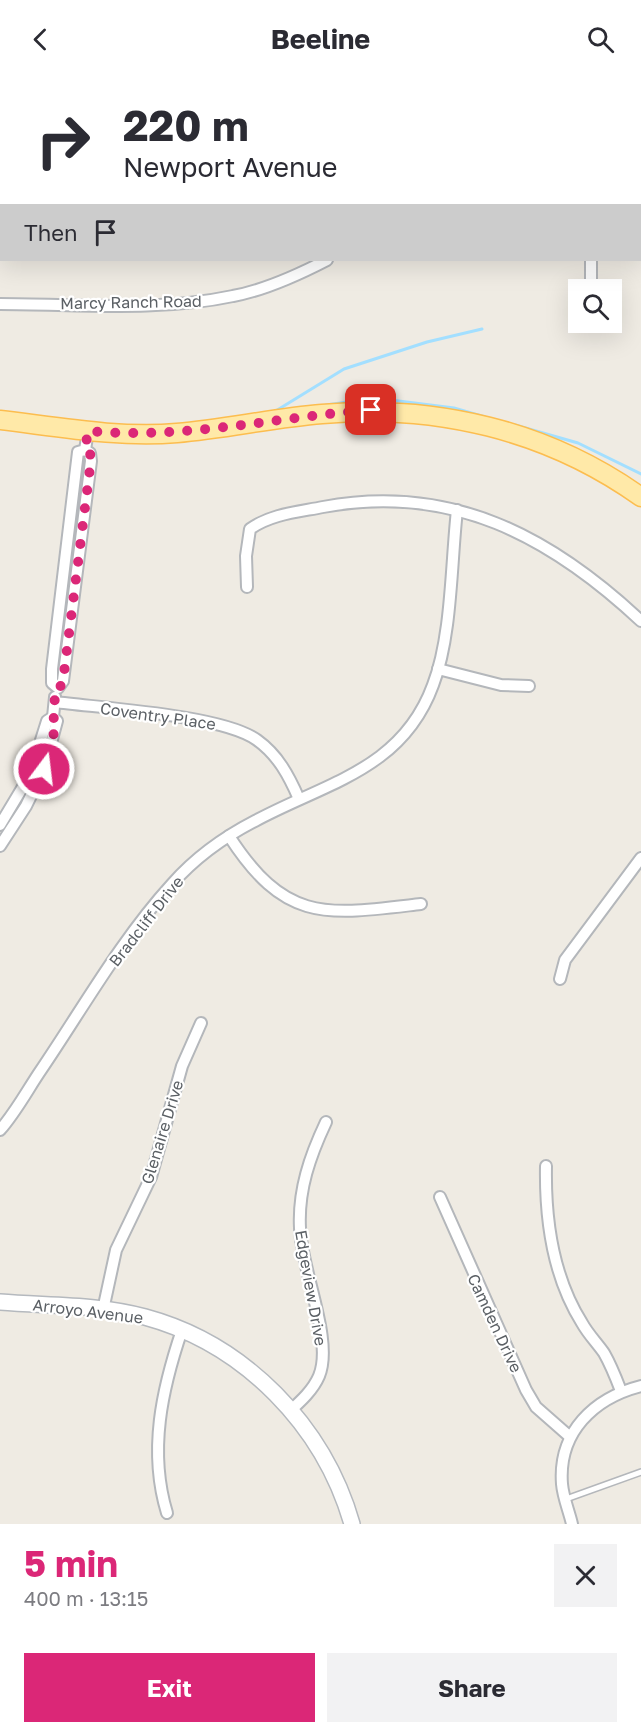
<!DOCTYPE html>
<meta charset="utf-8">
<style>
:root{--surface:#fff;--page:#f2f2f3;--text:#2b2b33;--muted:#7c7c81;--accent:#db2777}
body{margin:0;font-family:"Golos Text",sans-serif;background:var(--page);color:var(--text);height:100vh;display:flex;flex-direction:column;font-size:22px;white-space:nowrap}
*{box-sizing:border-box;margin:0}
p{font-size:20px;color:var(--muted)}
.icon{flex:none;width:33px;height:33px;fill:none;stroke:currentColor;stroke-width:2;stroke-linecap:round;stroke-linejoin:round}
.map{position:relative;height:1446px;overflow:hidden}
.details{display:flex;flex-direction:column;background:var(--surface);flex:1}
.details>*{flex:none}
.guide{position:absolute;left:0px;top:0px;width:642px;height:183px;box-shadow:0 6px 24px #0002;background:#fff;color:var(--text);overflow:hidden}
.controls{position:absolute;left:568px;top:201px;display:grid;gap:12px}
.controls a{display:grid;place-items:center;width:54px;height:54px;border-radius:0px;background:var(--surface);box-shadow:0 6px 24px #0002;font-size:30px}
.pin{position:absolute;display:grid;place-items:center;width:51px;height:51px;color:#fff;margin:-26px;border-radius:12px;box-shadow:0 3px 9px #0006}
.me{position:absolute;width:66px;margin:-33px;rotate:15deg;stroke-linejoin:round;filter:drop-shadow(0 0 4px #0008)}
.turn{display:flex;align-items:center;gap:21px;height:126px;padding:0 24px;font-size:27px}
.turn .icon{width:78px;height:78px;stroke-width:2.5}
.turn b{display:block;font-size:42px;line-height:51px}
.then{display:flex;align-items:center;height:57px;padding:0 24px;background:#0003;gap:12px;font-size:22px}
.round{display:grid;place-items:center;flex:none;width:63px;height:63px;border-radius:0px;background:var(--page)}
.head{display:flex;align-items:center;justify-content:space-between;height:102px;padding:0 24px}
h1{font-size:36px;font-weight:700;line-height:45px;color:var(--accent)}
.button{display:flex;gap:12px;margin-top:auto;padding:12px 24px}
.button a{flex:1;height:69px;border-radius:0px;background:var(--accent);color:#fff;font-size:24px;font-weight:700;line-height:69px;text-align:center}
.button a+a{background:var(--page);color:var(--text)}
header{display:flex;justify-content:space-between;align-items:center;height:78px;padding:0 24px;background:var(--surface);font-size:27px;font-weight:700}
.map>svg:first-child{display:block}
.green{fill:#c1e9bd}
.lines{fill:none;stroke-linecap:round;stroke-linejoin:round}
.stream{stroke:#a3dfff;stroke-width:3}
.lane-casing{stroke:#b4b7bb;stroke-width:8}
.street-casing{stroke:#b4b7bb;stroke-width:14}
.secondary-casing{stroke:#b5b9be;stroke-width:18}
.primary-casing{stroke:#fcbd4f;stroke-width:21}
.lane{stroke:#fff;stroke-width:5}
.street{stroke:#fff;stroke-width:10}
.secondary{stroke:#fff;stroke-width:15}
.primary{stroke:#ffe9a8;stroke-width:18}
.route{stroke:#db2777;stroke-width:10;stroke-dasharray:0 18}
.labels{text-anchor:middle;stroke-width:4.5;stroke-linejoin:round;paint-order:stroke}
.street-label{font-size:16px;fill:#5b6065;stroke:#fff}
</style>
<header><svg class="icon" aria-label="back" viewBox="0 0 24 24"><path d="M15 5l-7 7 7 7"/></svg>Beeline<svg class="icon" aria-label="search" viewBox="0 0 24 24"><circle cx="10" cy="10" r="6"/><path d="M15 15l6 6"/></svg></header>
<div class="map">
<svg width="641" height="1446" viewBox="0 0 641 1446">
<rect width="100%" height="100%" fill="#efebe3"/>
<path class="green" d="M102,0H263V1L102,2Z"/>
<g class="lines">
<g class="stream">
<path d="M326,327L375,320L454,330L485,339"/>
<path d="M274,334L344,291L427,264L482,251"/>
<path d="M515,347L578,365L641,396"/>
</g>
<defs>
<path id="lane" d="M566,1421L641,1394"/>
<g id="street">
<path d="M599,2V0"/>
<path d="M0,53H2"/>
<path d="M591,208V182"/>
<path d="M0,226C77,226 158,234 233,218C266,212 298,197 327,182"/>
<path d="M85,372L78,374L52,591V605L58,610L63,603L91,383L90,375L85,372L88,353"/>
<path d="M247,509L246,478L250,451C271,436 298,434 323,429C451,405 550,458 641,543"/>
<path d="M438,591L501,607L529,608"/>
<path d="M55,624C101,630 223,637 257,662C278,677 289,698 299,721"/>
<path d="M0,747L30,697L47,643L53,639"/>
<path d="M229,758C286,846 326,837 421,826"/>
<path d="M0,768L26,728L44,691L57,643L53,639L55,619"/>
<path d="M560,901L565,882L641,780"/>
<path d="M0,1052C16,1034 28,1011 41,992C83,930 121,862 172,806C195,780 224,759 255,743C325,705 402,692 433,607C452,558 451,485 457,432"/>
<path d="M546,1088C545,1141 553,1199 582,1245C588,1256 597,1265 604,1275C611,1287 616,1300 621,1313"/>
<path d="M440,1119L526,1312L536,1329L569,1358"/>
<path d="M103,1232L116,1172L151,1099L182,988L201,945"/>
<path d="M290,1333C301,1323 313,1312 319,1298C334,1262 301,1192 300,1150C298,1112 310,1078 326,1044"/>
<path d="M167,1435C148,1373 162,1311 182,1252"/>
<path d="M572,1446C569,1433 563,1419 562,1406C558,1354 594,1320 641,1308"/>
</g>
<path id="secondary" d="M0,1224C47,1228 99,1226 145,1239C245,1266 324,1348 352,1446"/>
<path id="primary" d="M0,342C59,349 118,360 177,355C225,351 273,340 322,336C435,326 547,352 641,419"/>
</defs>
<use href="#lane" class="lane-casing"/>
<use href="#street" class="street-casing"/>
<use href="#secondary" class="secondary-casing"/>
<use href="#primary" class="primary-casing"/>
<use href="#lane" class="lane"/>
<use href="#street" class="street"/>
<use href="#secondary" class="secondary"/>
<use href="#primary" class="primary"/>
</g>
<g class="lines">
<path class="route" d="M44,691L57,644L53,639L56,609L61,608L63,603L91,382L90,375L85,372L88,353C183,362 276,339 371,332"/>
</g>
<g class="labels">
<g class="street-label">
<text transform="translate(131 224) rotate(-1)" y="6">Marcy Ranch Road</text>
<text transform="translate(158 638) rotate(8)" y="6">Coventry Place</text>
<text transform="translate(146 843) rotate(-52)" y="6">Bradcliff Drive</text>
<text transform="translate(162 1054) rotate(-73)" y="6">Glenaire Drive</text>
<text transform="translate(311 1210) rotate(80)" y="6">Edgeview Drive</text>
<text transform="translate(88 1233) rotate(7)" y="6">Arroyo Avenue</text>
<text transform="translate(495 1245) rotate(65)" y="6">Camden Drive</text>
</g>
</g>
</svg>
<div class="controls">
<a><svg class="icon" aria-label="search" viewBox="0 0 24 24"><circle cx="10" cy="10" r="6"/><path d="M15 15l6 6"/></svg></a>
</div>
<div class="pin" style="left:371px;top:332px;background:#d93025"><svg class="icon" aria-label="arrive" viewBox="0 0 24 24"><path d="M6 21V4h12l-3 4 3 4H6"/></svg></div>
<svg class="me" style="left:44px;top:691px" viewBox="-20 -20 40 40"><circle r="17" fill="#db2777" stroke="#fff" stroke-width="3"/><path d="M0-11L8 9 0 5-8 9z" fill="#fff"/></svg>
<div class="guide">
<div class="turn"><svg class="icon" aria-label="right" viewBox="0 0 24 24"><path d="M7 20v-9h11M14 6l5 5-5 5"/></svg><div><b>220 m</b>Newport Avenue</div></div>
<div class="then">Then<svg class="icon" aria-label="arrive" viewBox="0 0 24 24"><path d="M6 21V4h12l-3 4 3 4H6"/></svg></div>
</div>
</div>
<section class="details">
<div class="head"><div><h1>5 min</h1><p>400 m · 13:15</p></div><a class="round"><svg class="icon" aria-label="close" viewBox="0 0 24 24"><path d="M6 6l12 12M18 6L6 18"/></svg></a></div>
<div class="button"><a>Exit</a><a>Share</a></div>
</section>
